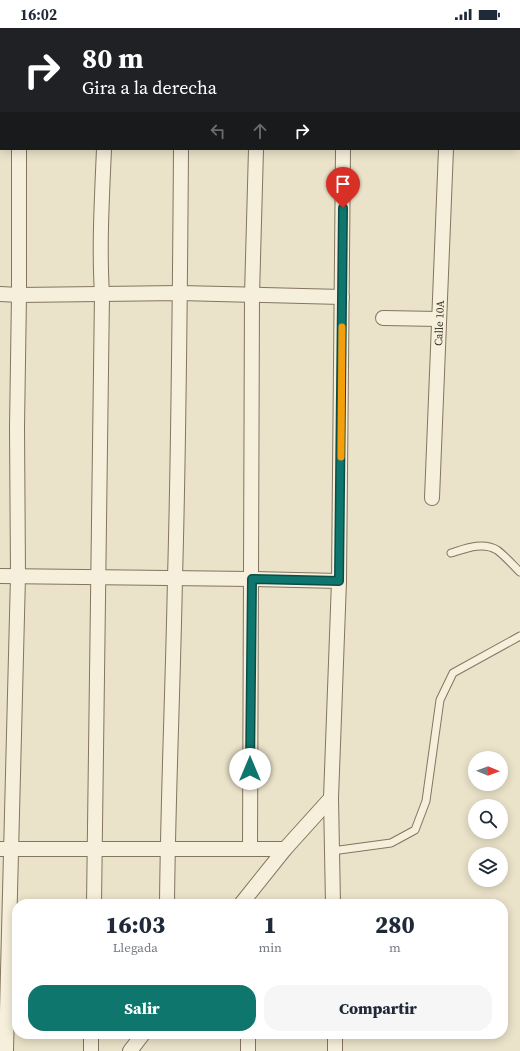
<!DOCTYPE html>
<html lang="es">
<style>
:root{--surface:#fff;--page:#f6f6f7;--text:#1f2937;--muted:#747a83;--accent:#0f766e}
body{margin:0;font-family:"Source Serif 4",serif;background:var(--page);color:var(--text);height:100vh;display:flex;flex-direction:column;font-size:15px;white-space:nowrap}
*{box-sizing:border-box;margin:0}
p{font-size:13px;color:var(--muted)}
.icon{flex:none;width:22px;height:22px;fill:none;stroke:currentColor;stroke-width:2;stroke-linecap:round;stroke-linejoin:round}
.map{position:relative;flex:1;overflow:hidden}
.drawer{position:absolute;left:12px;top:871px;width:496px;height:140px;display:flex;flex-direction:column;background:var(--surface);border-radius:16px;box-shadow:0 2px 10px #0003}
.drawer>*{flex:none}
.top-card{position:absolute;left:0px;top:0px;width:520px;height:122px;box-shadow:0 2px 10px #0003;background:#202124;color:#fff;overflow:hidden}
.needle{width:26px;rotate:91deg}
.controls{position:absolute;left:468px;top:723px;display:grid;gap:8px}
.controls a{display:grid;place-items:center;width:40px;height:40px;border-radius:50%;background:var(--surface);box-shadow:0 2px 10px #0003;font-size:20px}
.pin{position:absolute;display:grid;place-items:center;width:34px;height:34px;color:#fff;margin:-41px -17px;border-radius:50% 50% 50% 0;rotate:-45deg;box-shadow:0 0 4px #0007}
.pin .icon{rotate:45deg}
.me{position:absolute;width:44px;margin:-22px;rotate:0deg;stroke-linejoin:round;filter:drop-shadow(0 0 3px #0008)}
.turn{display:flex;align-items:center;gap:14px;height:84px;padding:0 16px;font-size:18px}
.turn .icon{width:52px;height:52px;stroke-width:2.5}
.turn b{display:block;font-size:28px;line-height:34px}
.lanes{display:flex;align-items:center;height:38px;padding:0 16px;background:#0003;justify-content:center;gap:20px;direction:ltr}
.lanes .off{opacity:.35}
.eta{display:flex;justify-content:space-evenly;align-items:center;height:68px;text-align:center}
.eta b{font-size:24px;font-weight:800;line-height:28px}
.cta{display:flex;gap:8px;margin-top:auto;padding:8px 16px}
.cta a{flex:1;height:46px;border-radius:16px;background:var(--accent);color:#fff;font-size:16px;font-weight:800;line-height:46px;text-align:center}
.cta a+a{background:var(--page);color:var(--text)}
.status{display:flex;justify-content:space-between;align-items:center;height:28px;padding:0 20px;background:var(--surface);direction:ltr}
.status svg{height:11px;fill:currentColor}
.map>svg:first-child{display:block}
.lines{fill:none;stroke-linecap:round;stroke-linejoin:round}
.service-casing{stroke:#84755f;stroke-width:9}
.minor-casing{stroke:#84755f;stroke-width:16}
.service{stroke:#f5efdb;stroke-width:7}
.minor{stroke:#f5efdb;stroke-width:14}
.route-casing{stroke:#0a4d48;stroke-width:10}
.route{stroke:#0f766e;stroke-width:7}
.slow{stroke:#f59e0b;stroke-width:7}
.labels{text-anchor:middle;stroke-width:3;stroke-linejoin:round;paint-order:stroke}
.street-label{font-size:11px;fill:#362d21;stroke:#f2ecd7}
</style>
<div class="status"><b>16:02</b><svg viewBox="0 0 49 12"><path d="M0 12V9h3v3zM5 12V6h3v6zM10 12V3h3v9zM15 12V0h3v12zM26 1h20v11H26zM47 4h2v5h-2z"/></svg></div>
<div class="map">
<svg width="520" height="1023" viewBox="0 0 520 1023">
<rect width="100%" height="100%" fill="#eae2c9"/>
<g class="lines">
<defs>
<g id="service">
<path d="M451,525C464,521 483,513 497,522C504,527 513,537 520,544"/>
<path d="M332,823L391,815L415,802L426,773L440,672L453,645L520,608"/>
</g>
<g id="minor">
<path d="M196,0L232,1"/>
<path d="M21,1V0"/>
<path d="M109,1V0"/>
<path d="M182,1V0"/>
<path d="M259,1V0"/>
<path d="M345,1V0"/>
<path d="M450,1V0"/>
<path d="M519,45H520"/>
<path d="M0,266L19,267L180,265L342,269"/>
<path d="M383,290L439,291"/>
<path id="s1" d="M432,470L446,121"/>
<path d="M0,548L251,551L339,553"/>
<path d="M0,821H285"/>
<path d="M250,821L252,267L256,121"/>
<path d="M94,876L102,266C99,218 102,169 104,121"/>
<path d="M167,876C168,767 173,659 175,550C179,407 180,264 181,121"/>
<path d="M241,876L285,821L331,770"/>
<path d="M333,876L331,770L339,553L343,121"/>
<path d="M335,1006V1023"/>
<path d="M6,1023L18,548L17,399L19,267V121"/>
<path d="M91,1023V1006"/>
<path d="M130,1023L143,1006"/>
<path d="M248,1023V1006"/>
</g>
</defs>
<use href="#service" class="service-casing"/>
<use href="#minor" class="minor-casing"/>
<use href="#service" class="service"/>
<use href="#minor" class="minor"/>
</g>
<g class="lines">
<defs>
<path id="route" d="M250,741L252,551L339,553L343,180"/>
</defs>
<use href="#route" class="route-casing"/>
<use href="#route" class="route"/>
<path class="slow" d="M341,429L342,299"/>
</g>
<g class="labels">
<g class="street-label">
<text dy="4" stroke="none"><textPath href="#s1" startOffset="175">Calle 10A</textPath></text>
</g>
</g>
</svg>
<div class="controls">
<a><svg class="needle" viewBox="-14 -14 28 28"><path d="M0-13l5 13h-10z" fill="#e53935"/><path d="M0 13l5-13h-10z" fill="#747a83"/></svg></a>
<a><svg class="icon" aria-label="search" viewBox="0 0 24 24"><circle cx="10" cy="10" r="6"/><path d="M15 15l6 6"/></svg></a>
<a><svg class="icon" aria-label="layers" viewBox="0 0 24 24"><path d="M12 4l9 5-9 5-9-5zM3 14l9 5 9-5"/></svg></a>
</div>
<div class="pin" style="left:343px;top:180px;background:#d93025"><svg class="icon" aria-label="arrive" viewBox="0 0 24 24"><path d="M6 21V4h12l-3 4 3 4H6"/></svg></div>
<svg class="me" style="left:250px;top:741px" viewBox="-20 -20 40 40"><circle r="19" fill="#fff"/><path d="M0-13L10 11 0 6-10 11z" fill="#0f766e"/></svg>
<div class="top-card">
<div class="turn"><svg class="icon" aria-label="right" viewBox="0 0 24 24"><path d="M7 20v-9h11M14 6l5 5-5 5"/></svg><div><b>80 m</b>Gira a la derecha</div></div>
<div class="lanes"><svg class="icon off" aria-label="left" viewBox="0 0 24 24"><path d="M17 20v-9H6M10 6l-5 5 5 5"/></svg><svg class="icon off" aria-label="ahead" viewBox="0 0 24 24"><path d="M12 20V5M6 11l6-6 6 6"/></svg><svg class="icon" aria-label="right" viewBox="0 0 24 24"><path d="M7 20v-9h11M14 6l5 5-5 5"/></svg></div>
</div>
<section class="drawer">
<div class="eta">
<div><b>16:03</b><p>Llegada</p></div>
<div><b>1</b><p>min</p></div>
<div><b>280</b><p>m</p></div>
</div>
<div class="cta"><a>Salir</a><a>Compartir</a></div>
</section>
</div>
